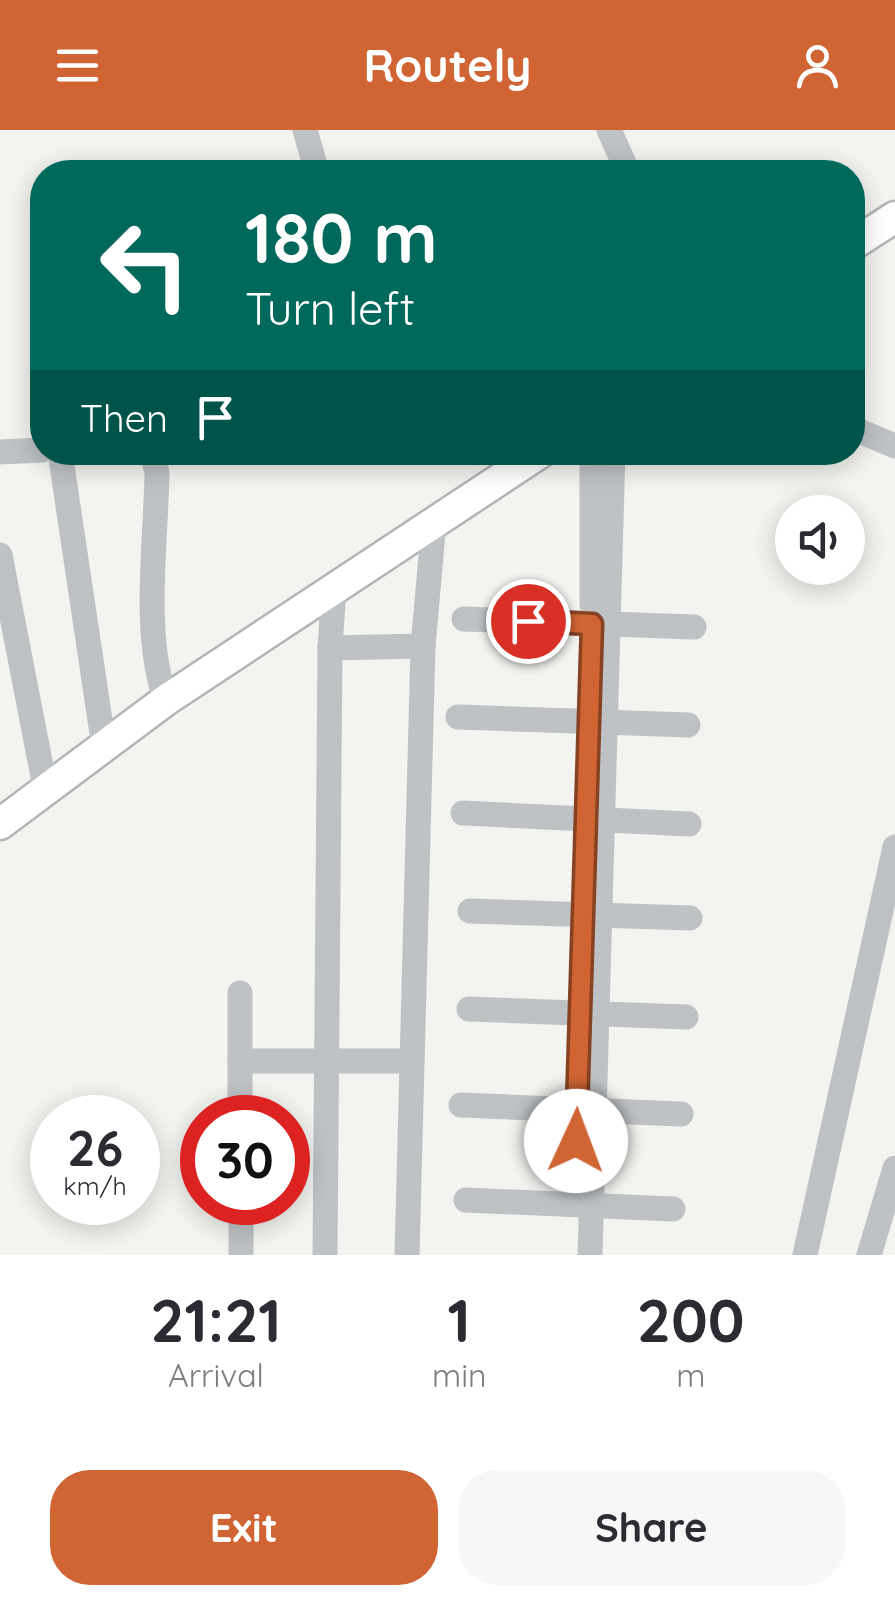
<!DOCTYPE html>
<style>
:root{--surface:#fff;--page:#f7f7f7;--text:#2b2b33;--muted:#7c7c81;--accent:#d06533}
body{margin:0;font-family:Quicksand,sans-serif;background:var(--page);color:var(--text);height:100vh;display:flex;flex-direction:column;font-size:38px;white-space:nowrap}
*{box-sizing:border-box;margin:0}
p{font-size:32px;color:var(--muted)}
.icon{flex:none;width:55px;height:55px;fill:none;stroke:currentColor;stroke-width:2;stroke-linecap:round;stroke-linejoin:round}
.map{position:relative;height:1125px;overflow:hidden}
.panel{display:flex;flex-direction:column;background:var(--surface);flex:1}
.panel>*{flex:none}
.top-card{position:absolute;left:30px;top:30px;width:835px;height:305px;border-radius:40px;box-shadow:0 5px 25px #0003;background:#00695c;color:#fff;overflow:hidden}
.tools{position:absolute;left:775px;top:365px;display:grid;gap:20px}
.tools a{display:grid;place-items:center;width:90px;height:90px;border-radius:50%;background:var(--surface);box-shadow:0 5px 25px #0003;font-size:50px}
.speed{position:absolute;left:30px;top:965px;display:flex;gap:20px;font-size:50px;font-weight:700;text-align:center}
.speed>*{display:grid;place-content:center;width:130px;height:130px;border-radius:50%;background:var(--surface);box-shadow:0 5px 25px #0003;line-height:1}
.speed small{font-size:25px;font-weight:400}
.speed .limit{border:15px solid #d22;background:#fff;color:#111}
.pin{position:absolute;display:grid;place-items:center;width:85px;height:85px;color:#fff;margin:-42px;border:5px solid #fff;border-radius:50%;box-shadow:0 2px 10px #0007}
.me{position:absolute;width:110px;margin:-55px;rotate:2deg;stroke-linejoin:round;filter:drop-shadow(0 0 8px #0008)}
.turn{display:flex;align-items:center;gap:35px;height:210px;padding:0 50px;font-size:45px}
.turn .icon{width:130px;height:130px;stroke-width:2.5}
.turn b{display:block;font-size:70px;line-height:85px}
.then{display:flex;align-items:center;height:95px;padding:0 50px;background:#0003;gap:20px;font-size:38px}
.eta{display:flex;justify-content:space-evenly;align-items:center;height:170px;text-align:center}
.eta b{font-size:60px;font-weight:800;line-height:70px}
.action{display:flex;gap:20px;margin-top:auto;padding:20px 50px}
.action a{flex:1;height:115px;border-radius:40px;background:var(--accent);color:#fff;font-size:40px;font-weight:800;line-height:115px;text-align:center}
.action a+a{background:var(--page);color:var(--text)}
header{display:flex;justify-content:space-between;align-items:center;height:130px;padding:0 50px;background:var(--accent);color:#fff;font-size:45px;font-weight:800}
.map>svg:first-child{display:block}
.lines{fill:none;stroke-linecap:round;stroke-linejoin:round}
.major-casing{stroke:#b2b5b8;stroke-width:35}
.minor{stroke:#bfc2c5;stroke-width:25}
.major{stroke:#fff;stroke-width:30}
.route-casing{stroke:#874221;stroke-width:25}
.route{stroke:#d06533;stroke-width:18}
</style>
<header><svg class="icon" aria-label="menu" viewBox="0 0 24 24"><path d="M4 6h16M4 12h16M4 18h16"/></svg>Routely<svg class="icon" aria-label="person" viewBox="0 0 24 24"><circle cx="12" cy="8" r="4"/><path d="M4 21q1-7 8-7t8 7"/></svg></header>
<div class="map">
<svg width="895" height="1125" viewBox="0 0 895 1125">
<rect width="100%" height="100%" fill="#f3f3f0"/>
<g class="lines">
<defs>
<g id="major">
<path d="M852,115L895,87"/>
<path d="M0,694L166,570L541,322"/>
</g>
</defs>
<use href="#major" class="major-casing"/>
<g class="minor">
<path d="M305,0L317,42"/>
<path d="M609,0L628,42"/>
<path d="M852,298L895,316"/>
<path d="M0,322L42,320"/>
<path d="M60,322L104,617"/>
<path d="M152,322L157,343C156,413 142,505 166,570"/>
<path d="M592,322V475"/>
<path d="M0,425L46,662"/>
<path d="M464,489L694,497"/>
<path d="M330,518L423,516"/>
<path d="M458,587L688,595"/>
<path d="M463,683L689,694"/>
<path d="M470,781L690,788"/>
<path d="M240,863V988"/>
<path d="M469,879L686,887"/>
<path d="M240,931H412"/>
<path d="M461,975L681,984"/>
<path d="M466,1070L673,1079"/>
<path d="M241,1072V1125"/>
<path d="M325,1125L330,518L334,458"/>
<path d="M407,1125L423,516L434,392"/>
<path d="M590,1125L613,322"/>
<path d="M805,1125L895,717"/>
<path d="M869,1125L895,1038"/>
</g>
<use href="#major" class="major"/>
</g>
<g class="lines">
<defs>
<path id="route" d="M528,491L592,494L576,1011"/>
</defs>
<use href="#route" class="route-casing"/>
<use href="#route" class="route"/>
</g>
</svg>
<div class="tools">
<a><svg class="icon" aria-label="sound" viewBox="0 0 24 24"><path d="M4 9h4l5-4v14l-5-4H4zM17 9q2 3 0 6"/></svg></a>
</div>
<div class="speed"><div>26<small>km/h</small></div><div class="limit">30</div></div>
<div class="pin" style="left:528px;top:491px;background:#d93025"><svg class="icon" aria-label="arrive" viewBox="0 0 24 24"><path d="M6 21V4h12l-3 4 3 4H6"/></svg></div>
<svg class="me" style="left:576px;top:1011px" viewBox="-20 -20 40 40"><circle r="19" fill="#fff"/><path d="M0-13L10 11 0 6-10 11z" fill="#d06533"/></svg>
<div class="top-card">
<div class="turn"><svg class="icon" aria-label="left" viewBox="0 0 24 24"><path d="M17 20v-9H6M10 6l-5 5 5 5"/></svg><div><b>180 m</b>Turn left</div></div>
<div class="then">Then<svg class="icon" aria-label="arrive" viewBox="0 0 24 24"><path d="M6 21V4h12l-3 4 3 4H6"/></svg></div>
</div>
</div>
<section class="panel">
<div class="eta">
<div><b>21:21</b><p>Arrival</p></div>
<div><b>1</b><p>min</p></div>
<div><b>200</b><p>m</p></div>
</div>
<div class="action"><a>Exit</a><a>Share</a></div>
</section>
